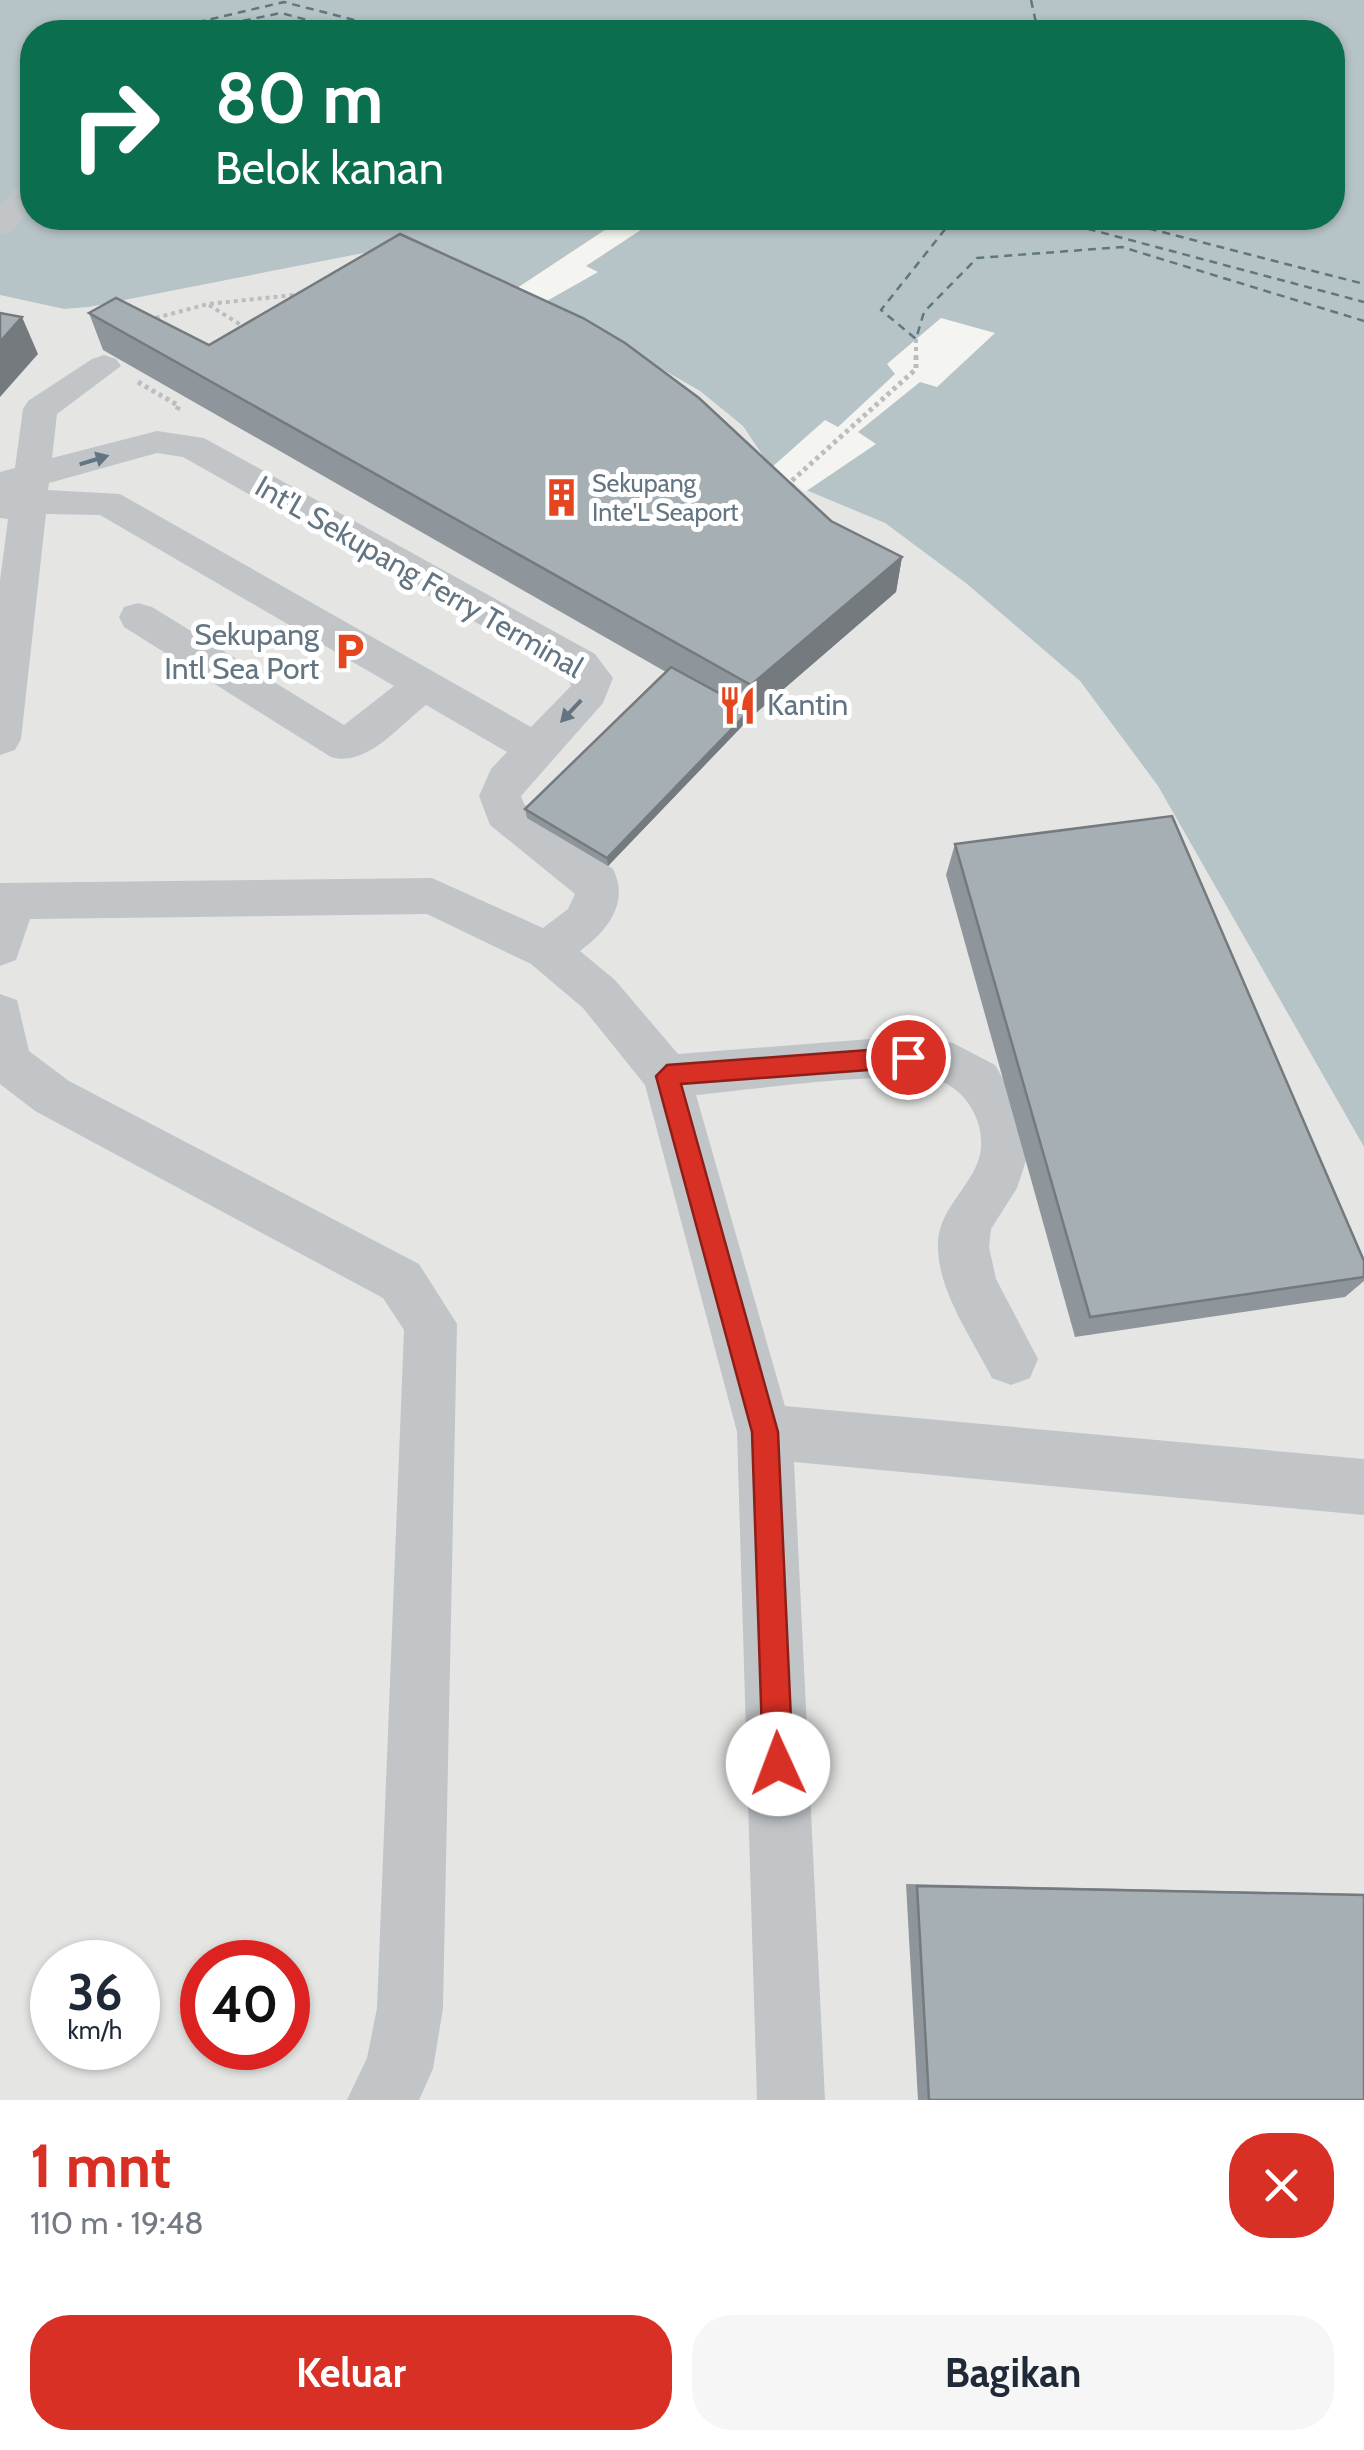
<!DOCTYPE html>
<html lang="id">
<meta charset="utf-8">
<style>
:root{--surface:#fff;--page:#f6f6f7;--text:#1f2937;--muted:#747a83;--accent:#d93025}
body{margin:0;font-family:Cabin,sans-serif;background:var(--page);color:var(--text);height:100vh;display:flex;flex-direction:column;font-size:38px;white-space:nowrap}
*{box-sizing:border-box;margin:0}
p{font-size:32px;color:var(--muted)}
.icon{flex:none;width:55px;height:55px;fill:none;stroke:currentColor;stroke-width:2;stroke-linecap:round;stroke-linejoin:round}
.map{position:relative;height:2100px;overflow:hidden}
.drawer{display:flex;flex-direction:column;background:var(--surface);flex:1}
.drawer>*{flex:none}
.banner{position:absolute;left:20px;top:20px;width:1325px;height:210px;border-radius:40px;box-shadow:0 2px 8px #0004;background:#0b6e4f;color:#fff;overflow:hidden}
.speed{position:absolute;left:30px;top:1940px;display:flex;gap:20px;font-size:50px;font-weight:700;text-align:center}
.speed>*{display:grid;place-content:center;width:130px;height:130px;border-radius:50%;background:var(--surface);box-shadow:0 2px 8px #0004;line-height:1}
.speed small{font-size:25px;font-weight:400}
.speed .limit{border:15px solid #d22;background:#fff;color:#111}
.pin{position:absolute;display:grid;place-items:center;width:85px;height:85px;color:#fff;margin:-42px;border:5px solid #fff;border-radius:50%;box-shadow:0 2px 10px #0007}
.me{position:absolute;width:110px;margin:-55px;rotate:358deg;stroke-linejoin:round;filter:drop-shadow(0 0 8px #0008)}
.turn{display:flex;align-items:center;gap:35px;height:210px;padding:0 30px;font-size:45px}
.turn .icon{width:130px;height:130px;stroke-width:2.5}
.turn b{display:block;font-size:70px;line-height:85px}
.round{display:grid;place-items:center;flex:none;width:105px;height:105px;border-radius:40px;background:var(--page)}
.headline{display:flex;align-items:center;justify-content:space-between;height:170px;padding:0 30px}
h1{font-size:60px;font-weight:700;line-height:75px;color:var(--accent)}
.button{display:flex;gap:20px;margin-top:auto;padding:20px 30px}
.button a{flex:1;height:115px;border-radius:40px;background:var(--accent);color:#fff;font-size:40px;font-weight:700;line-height:115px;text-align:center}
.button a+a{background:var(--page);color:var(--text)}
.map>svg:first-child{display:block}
.built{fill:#e5e6e4;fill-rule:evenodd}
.water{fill:#b7c4c7;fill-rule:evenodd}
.pier{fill:#f4f4f0}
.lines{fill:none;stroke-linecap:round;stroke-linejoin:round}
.ferry{stroke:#5f777f;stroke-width:2.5;stroke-dasharray:8 6;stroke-linecap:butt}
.path-far1{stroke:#bbbdbf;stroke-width:4;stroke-dasharray:4 4;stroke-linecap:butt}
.path{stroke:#bbbdbf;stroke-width:5;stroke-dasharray:4 4;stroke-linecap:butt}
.minor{fill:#c1c5c8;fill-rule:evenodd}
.wall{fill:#8f969b}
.shaded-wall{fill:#747a7e}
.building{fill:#a6afb4;stroke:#747a7e;stroke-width:2.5}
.oneway{fill:#637582}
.route{fill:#d93025;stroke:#8d1f18;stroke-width:2.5}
.labels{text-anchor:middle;stroke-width:10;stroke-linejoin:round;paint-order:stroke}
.far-poi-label{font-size:25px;fill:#637582;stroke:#fff;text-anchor:start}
.street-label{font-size:30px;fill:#637582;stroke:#fff}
.poi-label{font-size:30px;fill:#637582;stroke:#fff;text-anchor:end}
</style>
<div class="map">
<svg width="1364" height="2100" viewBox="0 0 1364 2100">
<rect width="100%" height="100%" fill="#f4f4f0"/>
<path class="built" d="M374,251L545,302L700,391L743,426L771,468L789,483L885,523L967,584L1080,681L1158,786L1364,1147V2100H0V295L64,309L89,307ZM52,1962H138V2048H52ZM202,1962H288V2048H202Z"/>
<path class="water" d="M0,0H1364V1147L1158,786L1080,681L967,584L885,523L789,483L771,468L743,426L700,391L545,302L374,251L89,307L64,309L0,295ZM32,32H1332V218H32Z"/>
<g class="pier">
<path d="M623,218H659L586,266L598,272L545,302L514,290Z"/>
<path d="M941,318L995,333L937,387L920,382L858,432L876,444L805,492L771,468L825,420L838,427L895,374L887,364Z"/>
</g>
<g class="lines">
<g class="ferry">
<path d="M1031,0L1038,32"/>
<path d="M156,32L284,2L401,32"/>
<path d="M188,32L281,13L352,32"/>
<path d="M954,218L881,310L916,339L924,312L977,258L1122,247L1364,321"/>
<path d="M1047,218L1364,302"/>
<path d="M1108,218L1364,284"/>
</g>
<g class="path-far1">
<path d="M209,305L249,330"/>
<path d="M148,320L208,304L303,294"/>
<path d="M916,339V358"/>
</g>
<g class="path">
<path d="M138,382L179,406L177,410"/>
<path d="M786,486L916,369V355"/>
</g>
<g class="minor">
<path d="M32,180V207L11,232L0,234V206L21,183Z"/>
<path d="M104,355L116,359L121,366L57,414L52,458L157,431L204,438L595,654L613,678L603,703L521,796L524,804L613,869C630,903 607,931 580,951L615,980L678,1054L908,1036L953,1043L995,1065L1025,1116L1031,1145L1017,1188L991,1229L989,1247L996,1279L1038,1359L1030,1378L1011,1385L992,1378C972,1338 937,1291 938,1244C938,1206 978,1183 981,1148C983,1123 970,1097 947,1084C913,1066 744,1091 696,1095L785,1406L1364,1459V1515L794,1462L825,2100H757L737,1432L645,1085L583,1008L531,964L427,914L30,919L16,960L0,966V883L432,878L543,928L568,909L575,894L490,825L479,796L491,769L507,752L426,705C400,725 366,768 331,757L124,627L119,617L124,607L138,603L152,607L344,725L394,686L100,515L46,514L21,739L15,750L0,755V581L8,519L0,518V496L12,493L0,496V472L15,468L23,409L28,401L92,359ZM157,453L183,457L567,674L571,686L531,727L120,494L48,490L49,483Z"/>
<path d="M0,994L17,1000L29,1051L69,1081L419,1264L457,1324L443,2008L433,2069L419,2100H347L367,2058L377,2008L404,1330L383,1298L35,1111L0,1084Z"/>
</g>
</g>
<g class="wall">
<path d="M89,313L209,345L831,521L902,557L896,592L749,719L608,866L527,818L525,809L666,672L103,350Z"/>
<path d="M955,844L1364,1261V1281L1345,1297L1075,1337L946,875Z"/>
<path d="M906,1884L1364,1894V2100H918Z"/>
</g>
<g class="shaded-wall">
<path d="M22,317L38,354L0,397V342Z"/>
<path d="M902,557L896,592L749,719L751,685Z"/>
<path d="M750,710L749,719L608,866L607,858Z"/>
</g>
<g class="building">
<path d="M400,234L583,318L625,343L699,398L831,521L902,557L751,685L89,313L116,298L209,345Z"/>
<path d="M0,313L22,317L0,342Z"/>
<path d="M671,667L750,710L607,858L525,809Z"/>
<path d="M1172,816L1364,1261V1277L1090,1317L955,844Z"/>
<path d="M917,1886L1364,1895V2100H929Z"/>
</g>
<defs><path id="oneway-solid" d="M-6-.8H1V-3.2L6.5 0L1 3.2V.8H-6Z" transform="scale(2.5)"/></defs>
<g class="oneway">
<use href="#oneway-solid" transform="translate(94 460) rotate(-17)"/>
<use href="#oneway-solid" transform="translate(571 711) rotate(133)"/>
</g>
<path class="route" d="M908,1047L919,1057L908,1067L681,1084L778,1432L793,1764L788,1774L778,1779L767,1774L763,1764L752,1432L656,1076L667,1065Z"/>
<defs>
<symbol id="building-bare" viewBox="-9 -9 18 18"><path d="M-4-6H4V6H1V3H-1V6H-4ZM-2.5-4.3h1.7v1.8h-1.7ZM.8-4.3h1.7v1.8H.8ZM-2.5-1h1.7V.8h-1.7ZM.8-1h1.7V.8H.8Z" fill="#e54620" stroke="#fff" stroke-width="2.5" paint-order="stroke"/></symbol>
<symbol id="parking-bare" viewBox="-9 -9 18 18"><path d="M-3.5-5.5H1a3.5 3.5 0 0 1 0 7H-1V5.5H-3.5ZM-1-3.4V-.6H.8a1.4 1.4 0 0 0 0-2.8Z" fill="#e54620" stroke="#fff" stroke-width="2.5" paint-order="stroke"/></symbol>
<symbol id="restaurant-bare" viewBox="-9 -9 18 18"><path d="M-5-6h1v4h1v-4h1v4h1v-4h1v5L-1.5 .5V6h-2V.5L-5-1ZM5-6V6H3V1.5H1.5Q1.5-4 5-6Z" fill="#e54620" stroke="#fff" stroke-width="2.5" paint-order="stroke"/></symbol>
</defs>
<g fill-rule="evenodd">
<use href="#building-bare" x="534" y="470" width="55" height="55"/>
<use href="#parking-bare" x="322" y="624" width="55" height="55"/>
<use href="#restaurant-bare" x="710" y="678" width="55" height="55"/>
</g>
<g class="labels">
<g class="far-poi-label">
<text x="592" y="492">Sekupang<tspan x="592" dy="29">Inte'L Seaport</tspan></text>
</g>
<g class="street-label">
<text transform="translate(419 577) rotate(30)" y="10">Int'L Sekupang Ferry Terminal</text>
</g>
<g class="poi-label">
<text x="319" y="645">Sekupang<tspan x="319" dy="34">Intl Sea Port</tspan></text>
<text x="767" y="715" text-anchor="start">Kantin</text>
</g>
</g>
</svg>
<div class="speed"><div>36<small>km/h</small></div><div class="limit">40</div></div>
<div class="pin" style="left:908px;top:1057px;background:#d93025"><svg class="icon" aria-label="arrive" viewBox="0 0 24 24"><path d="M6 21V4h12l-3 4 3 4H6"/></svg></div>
<svg class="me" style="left:778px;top:1764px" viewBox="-20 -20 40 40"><circle r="19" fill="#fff"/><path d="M0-13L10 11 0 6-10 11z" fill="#d93025"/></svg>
<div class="banner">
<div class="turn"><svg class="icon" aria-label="right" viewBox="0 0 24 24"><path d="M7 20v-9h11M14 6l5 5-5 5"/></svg><div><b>80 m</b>Belok kanan</div></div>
</div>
</div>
<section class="drawer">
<div class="headline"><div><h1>1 mnt</h1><p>110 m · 19:48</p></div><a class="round" style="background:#d93025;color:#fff"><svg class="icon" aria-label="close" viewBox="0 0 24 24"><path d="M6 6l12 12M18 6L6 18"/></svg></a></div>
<div class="button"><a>Keluar</a><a>Bagikan</a></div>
</section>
